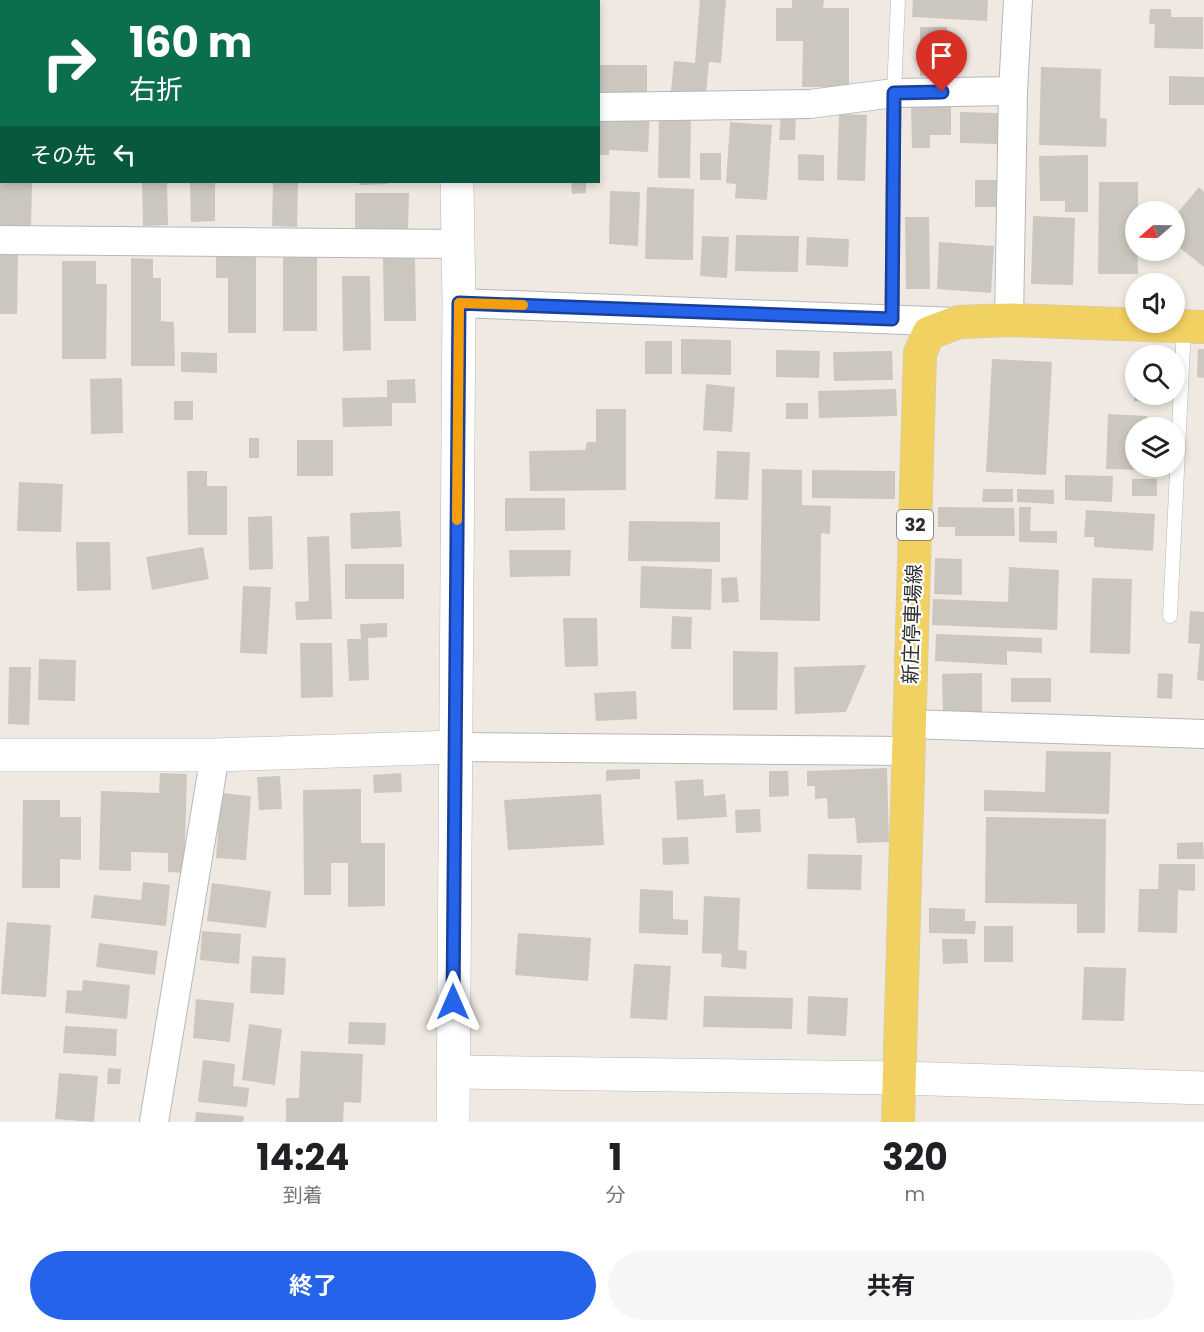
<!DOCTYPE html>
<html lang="ja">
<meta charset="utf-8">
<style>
:root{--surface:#fff;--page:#f6f6f6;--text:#202124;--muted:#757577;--accent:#2563eb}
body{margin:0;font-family:Poppins,"Noto Sans JP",sans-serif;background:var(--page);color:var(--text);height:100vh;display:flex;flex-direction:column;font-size:22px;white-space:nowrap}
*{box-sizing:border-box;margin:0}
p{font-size:20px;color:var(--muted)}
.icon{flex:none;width:33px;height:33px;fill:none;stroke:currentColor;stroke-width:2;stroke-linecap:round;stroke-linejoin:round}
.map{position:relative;height:1122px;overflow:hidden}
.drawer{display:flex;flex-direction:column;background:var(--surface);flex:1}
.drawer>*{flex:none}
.banner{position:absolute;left:0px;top:0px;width:600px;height:183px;box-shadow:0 3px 9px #0003;background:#0b6e4f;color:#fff;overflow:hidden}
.needle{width:39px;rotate:250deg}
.fabs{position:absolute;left:1125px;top:201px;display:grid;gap:12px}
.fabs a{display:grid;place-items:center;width:60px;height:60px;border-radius:50%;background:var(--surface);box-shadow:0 3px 9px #0003;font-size:30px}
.pin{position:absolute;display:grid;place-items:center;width:51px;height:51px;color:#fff;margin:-62px -26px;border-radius:50% 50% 50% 0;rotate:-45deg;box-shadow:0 0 6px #0007}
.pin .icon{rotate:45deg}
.me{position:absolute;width:66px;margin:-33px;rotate:0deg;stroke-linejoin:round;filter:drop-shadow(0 0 4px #0008)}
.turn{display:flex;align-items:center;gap:21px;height:126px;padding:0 30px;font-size:27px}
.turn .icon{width:78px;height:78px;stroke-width:2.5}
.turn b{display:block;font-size:42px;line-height:51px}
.then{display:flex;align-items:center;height:57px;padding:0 30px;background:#0003;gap:12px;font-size:22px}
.eta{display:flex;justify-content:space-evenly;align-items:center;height:102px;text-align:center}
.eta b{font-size:36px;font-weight:700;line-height:42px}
.button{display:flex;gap:12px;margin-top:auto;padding:12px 30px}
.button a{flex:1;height:69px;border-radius:36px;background:var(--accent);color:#fff;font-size:24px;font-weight:700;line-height:69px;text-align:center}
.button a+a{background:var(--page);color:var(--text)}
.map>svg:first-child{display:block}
.building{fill:#cbc7bf}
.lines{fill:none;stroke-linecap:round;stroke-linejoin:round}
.service-casing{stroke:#b4b7c1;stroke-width:15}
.minor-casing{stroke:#b4b7c1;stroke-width:30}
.tertiary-casing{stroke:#b4b7c1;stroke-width:34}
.primary-casing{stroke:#c9c9c9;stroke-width:34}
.service{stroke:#fff;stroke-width:14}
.minor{stroke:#fff;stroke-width:28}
.tertiary{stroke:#fff;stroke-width:33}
.primary{stroke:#f2d163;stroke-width:33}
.route-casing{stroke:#184099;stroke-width:15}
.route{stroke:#2563eb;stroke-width:10}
.slow{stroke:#f59e0b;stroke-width:10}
.labels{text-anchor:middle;stroke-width:4.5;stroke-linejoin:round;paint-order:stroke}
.shield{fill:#fff;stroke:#6d6d6d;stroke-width:1.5}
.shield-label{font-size:18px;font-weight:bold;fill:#2e2e2e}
.street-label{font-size:20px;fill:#2e2e2e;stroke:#fff}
</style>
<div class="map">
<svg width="1204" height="1122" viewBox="0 0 1204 1122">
<rect width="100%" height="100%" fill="#efe9e1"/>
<g class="building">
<path d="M700,0H726L721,63L709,62L706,94L671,91L674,61L695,63Z"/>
<path d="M792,0H824L823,8H849V87H802L803,41H776V8H792Z"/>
<path d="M913,0H988L987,21L912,17Z"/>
<path d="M1150,9H1171V17H1203V49L1154,48L1155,24H1149Z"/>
<rect x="920" y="27" width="27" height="49"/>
<path d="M598,65H647V93L598,92Z"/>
<path d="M1041,67L1101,69L1100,118L1107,119L1106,147L1039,145Z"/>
<path d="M1169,76L1204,77V105H1169Z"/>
<path d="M911,105H951V135H930V148H912Z"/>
<path d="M598,111L650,113L648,152L609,150V155H598Z"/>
<path d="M960,112L999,113L998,144L960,143Z"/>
<path d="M659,113H691L690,178H658Z"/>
<path d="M781,113L796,114L795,140H779Z"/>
<path d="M839,114L867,115L865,181L837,180Z"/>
<path d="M730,122L772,125L767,200L735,198L736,184L726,183Z"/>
<rect x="700" y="153" width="21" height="27"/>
<path d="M798,154L824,155V181L798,180Z"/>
<path d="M1088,155V212H1065V201H1040L1039,156Z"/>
<path d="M975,180H1000L1001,207H975Z"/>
<path d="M0,182H32L31,229L0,228Z"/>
<path d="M142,182H167L168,225L143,226Z"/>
<path d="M190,182H215V221L191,222Z"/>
<path d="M273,182H298L297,227L272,226Z"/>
<path d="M359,182H387V184L359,185Z"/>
<path d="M571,182H586V193L572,194Z"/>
<path d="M1099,182H1138V212H1136L1138,274H1098Z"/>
<path d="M647,187L694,189L693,260L645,259Z"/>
<path d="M1199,187L1204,192V267L1174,243V217Z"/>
<path d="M610,191L640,192L638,246L609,244Z"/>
<path d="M355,193H409L408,229H355Z"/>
<path d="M1033,216L1075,218L1073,285L1031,284Z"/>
<path d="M905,217H929L930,289H906Z"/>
<path d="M736,235L799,236L798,272L735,271Z"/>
<path d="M702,236L729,237L727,278L700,276Z"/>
<path d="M807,237L849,239L848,267L806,265Z"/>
<path d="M939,242L994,246L991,293L937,289Z"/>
<path d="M0,251L18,252L17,314H0Z"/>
<rect x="283" y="253" width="34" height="78"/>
<path d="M415,255L416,321H384L383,256Z"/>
<path d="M216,256H256V333H228V278H216Z"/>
<path d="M131,258L153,259V278H161V321L174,322L175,366H131Z"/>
<path d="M62,261H96V284H107L106,359H62Z"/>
<path d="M342,276H370L371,350L343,351Z"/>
<path d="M681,339L731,340V375L681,374Z"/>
<rect x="645" y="341" width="27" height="33"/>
<path d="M1198,349H1204V378L1197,377Z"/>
<path d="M776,350L820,351L819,378L776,377Z"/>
<path d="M892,351L893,380L834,381L833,352Z"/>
<path d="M181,352L217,353V373L181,372Z"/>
<path d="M992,359L1052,362L1046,475L986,472Z"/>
<path d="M122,378L123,433L91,434L90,379Z"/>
<path d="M415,379L416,403H392V426L343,427L342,398L387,397V380Z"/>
<path d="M706,384L735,387L732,432L703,430Z"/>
<path d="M896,389L897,416L819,418L818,391Z"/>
<path d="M1134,394H1166L1165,404L1134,401Z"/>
<rect x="174" y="401" width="19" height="19"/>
<rect x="786" y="403" width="22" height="16"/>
<path d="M596,409H626V490L530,491L529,451L585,450L587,442H596Z"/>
<path d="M1108,414L1147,416L1146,428H1136V466H1145V470L1106,469Z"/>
<rect x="249" y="438" width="10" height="20"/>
<rect x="297" y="440" width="36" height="36"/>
<path d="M717,451L750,452L748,500L715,499Z"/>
<path d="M762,469L802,470V505L831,506L830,534L821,533L820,621L760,620Z"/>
<path d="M812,470L895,471V499L812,498Z"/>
<path d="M187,471H207V486H227V535H188Z"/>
<path d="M1065,475L1113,476L1112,502L1065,500Z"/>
<rect x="1132" y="479" width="25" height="17"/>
<path d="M19,482L63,484L61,532L17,531Z"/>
<path d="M983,489H1013V502H982Z"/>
<path d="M1017,489L1054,490V504L1017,502Z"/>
<path d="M505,498H565V530L505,531Z"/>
<path d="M938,507L1014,508L1015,536H955V527H938Z"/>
<path d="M1019,507H1031L1030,531H1057V543L1019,542Z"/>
<path d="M1086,510L1155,514L1153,551L1094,547V537H1084Z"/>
<path d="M400,511L402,547L351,549L350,513Z"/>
<path d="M272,516L273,569L249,570L248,517Z"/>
<path d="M629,521L720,522V562L628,561Z"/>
<path d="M329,536L332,619L296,620L295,602L309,601L307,537Z"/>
<path d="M76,542H110L111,590L77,591Z"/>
<path d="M203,547L209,579L152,590L146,557Z"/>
<path d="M509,550H571L570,576L510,577Z"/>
<path d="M935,558L962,559V595L934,594Z"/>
<rect x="345" y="564" width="59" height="35"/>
<path d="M641,566L712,569L711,610L640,608Z"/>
<path d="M1009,567L1059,570L1057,630L932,625L933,599L1008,602Z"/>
<path d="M737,577L739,602L722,603L721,578Z"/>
<path d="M1092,578L1132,579L1130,654L1090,653Z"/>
<path d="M243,586L271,587L267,654L240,653Z"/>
<path d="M1190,611L1204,612V681L1197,680L1200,644L1188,643Z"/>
<path d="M672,616L692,617L691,649H671Z"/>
<path d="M563,618H597L598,666L565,667Z"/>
<path d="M387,623V637L368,638L369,680L349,681L347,639H361L360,624Z"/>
<path d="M936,634L1042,638V653L1007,651V665L935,661Z"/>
<path d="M300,643H332L333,697L301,698Z"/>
<path d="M733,651L778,652L777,710H733Z"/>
<path d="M39,659L76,660L75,701L38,700Z"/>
<path d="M866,665L846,712L795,714L794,667Z"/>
<path d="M9,667H31L29,725L8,724Z"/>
<path d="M982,673V716L943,717L942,674Z"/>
<path d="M1158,673L1173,674L1172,699L1157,698Z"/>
<rect x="1011" y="678" width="40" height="24"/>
<path d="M636,691L637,719L596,721L594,693Z"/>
<path d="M1046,751L1111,752L1109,814L984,811V790L1045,792Z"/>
<path d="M887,768L889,842L857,843L855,818L828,819L827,798L815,799V786H807V771Z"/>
<path d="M640,769V779L606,781V770Z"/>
<path d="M769,771H788L789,796L769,797Z"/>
<path d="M160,773L187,774L184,873L168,872V853L131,852V871L99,870L101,791L159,793Z"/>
<path d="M401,773L402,792L374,793L373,775Z"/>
<path d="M280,776L282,809L259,810L257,777Z"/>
<path d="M703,779L704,796L725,794L727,817L677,820L675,781Z"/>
<path d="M361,789V843H385V906L348,907V863H331V895H304L303,790Z"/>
<path d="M221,793L251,796L246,860L216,858Z"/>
<path d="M601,794L604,845L508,850L504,800Z"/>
<path d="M23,800H60V817H81V860L60,859V888H22Z"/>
<path d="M760,809L761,832L736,833L735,810Z"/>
<path d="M986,817L1106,819L1105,933H1077V904L985,903Z"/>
<path d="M688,837L689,864L663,865L662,838Z"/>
<path d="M1203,842L1204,859H1177V843Z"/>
<path d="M808,854L862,855L861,890L807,889Z"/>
<path d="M1159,864H1195V891L1178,890L1177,933L1138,932L1139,889H1158Z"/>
<path d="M143,882L170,885L166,926L91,918L94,895L141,900Z"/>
<path d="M212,883L271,891L266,928L207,921Z"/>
<path d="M640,889L673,891V919L688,920V935L639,933Z"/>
<path d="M704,896L740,898L738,950L747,951L746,969L721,967L722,954L702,953Z"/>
<path d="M929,908L965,909V921H976L975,934L929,933Z"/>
<path d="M7,922L51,925L46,997L1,994Z"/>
<rect x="984" y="926" width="29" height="36"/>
<path d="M202,931L241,934L239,964L200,960Z"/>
<path d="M518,933L591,938L588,981L515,975Z"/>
<path d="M942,939H967L968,963L943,964Z"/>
<path d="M99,943L158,951L155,975L96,967Z"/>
<path d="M252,956L286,958L284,995L250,993Z"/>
<path d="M634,964L671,966L667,1020L630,1018Z"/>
<path d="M1084,967L1126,968L1124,1021L1082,1020Z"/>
<path d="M83,980L130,985L127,1019L65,1013L67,990L82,991Z"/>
<path d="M704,996L793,998L792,1029L703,1027Z"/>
<path d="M808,996L848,998L846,1036L807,1034Z"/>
<path d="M196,999L234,1003L230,1042L193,1038Z"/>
<path d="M349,1022L386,1023L385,1045L348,1044Z"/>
<path d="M249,1024L282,1029L275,1085L242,1080Z"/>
<path d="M65,1026L117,1029L116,1056L63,1053Z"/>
<path d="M301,1051L363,1054L361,1103L344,1102L343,1122H286V1098H299Z"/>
<path d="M203,1060L235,1064L233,1086L249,1088L247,1107L198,1102Z"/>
<path d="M108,1068L121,1069L120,1084H107Z"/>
<path d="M59,1073L98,1076L94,1122L55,1119Z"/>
<path d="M196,1112L244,1116L243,1122H195Z"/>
</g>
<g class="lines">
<defs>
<g id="service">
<path d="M892,319L894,93L898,0"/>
<path d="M1170,616L1184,326"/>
</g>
<g id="minor">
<path d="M545,0V2"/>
<path d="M598,107L810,104L894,93L1013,91"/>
<path d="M0,240L458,244"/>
<path d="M459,303L957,322"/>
<path d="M1009,320L1013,91L1018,0"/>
<path d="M909,724L1204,734"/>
<path d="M455,747L908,751"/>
<path d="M154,1122L215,755"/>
</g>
<g id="tertiary">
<path d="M455,0V2"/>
<path d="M0,755H215L455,747"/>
<path d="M453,1072L901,1078L1204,1088"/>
<path d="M453,1122L459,303L457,182"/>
</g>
<path id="primary" d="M898,1122L920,353L929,333L959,322L1009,320L1204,327"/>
</defs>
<use href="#service" class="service-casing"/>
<use href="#minor" class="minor-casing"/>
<use href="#tertiary" class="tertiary-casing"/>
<use href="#primary" class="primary-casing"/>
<use href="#service" class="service"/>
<use href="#minor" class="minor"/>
<use href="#tertiary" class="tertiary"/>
<use href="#primary" class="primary"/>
</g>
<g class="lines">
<defs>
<path id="route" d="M453,1002L459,303L892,319L894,93L942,92"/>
</defs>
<use href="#route" class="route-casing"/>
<use href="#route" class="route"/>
<path class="slow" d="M457,520L459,303L523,305"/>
</g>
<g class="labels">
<rect class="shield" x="897" y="510" width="36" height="30" rx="4.5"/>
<g class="shield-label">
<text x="915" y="531">32</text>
</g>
<g class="street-label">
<text transform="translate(912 624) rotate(-88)" y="7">新庄停車場線</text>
</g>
</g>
</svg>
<div class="fabs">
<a><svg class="needle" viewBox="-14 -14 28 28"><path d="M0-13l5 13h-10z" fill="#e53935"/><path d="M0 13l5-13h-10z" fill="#757577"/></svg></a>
<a><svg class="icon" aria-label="sound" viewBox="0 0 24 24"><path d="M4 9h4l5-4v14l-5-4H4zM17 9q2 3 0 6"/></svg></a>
<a><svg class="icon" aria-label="search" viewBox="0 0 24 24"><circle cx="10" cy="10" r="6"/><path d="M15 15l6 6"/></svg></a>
<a><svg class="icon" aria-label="layers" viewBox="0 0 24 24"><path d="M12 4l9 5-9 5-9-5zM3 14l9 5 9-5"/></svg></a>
</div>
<div class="pin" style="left:942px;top:92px;background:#d93025"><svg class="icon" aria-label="arrive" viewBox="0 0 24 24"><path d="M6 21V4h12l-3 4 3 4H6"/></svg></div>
<svg class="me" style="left:453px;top:1002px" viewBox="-20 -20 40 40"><path d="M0-17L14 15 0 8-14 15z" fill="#2563eb" stroke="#fff" stroke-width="4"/></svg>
<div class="banner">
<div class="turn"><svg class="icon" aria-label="right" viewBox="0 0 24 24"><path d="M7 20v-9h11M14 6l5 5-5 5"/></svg><div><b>160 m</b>右折</div></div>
<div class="then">その先<svg class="icon" aria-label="left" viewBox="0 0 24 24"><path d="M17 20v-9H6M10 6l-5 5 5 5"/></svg></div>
</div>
</div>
<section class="drawer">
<div class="eta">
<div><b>14:24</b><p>到着</p></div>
<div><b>1</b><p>分</p></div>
<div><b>320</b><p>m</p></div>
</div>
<div class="button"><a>終了</a><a>共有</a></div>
</section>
